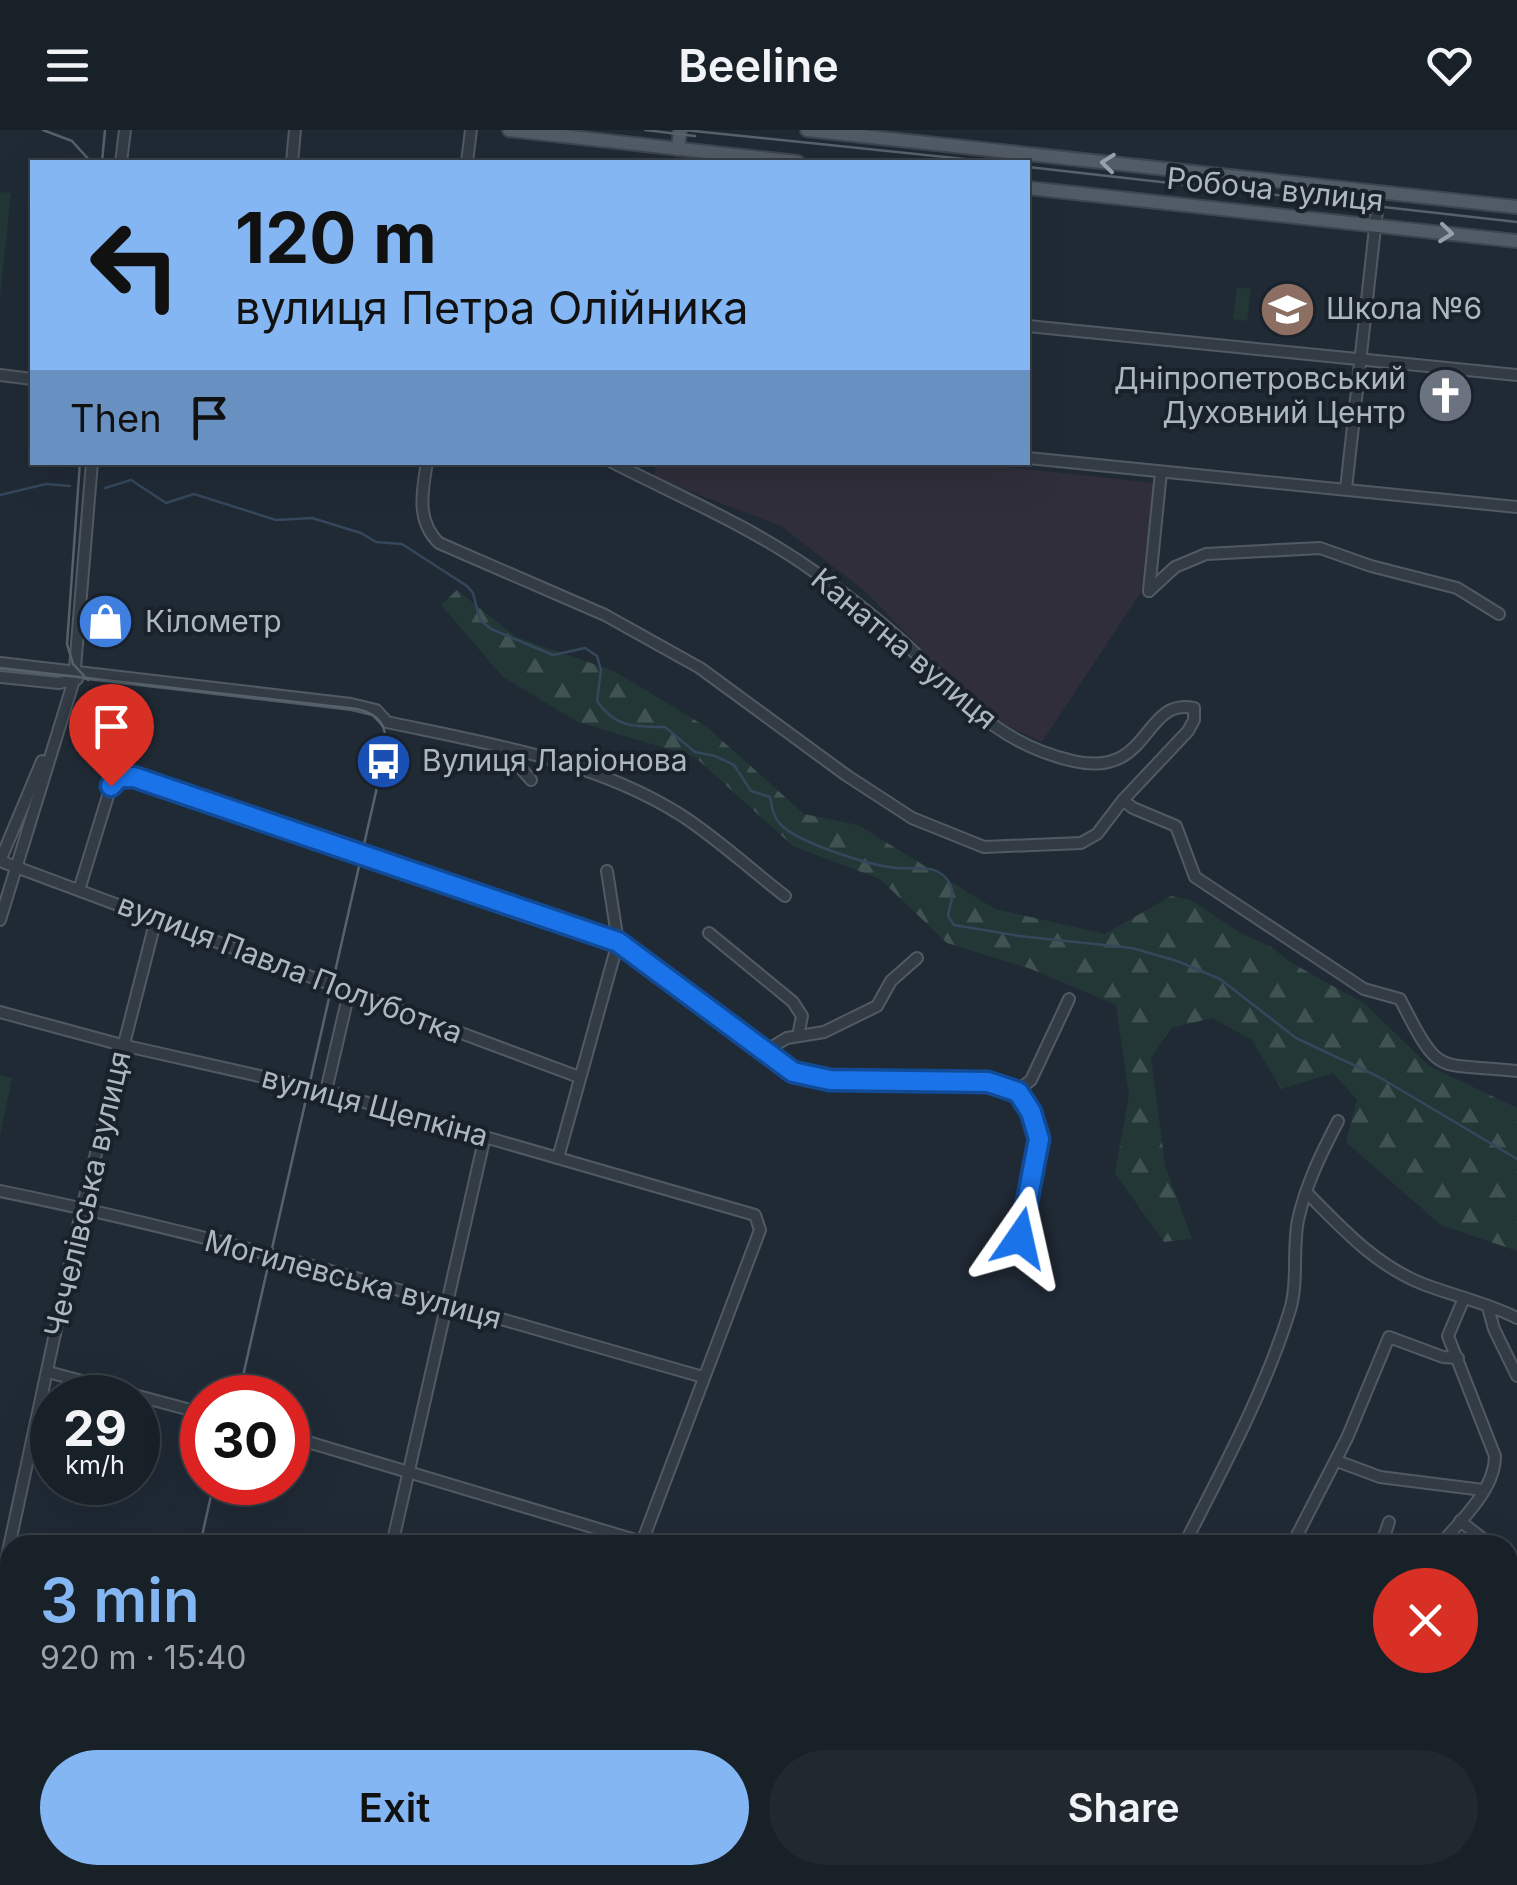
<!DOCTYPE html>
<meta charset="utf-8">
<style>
:root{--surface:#182028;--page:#212830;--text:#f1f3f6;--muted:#9fa3a8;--line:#363e45;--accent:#83b6f2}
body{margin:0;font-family:Inter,sans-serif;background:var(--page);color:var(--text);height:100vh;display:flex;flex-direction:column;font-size:38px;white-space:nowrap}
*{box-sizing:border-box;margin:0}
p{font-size:32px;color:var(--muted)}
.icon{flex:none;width:55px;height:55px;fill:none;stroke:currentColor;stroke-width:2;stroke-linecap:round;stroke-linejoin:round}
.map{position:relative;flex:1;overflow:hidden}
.details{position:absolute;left:0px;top:1405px;width:1518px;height:350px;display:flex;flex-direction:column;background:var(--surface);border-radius:30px 30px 0 0;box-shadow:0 10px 40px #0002,0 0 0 2px var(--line)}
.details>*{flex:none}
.banner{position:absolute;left:30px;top:30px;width:1000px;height:305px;border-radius:0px;box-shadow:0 10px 40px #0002,0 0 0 2px var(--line);background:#83b6f2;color:#111;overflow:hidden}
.speed{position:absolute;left:30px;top:1245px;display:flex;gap:20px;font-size:50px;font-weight:700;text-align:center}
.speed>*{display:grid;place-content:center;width:130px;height:130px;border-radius:50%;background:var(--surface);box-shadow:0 10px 40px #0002,0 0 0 2px var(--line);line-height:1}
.speed small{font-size:25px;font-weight:400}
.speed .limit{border:15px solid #d22;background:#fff;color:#111}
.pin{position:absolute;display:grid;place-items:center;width:85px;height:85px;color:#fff;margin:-102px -42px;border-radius:50% 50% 50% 0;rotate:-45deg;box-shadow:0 0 10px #0007}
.pin .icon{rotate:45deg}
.me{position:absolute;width:110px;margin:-55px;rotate:11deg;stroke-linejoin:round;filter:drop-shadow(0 0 8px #0008)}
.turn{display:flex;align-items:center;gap:35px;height:210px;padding:0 40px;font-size:45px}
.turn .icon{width:130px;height:130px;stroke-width:2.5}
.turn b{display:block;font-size:70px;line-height:85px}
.then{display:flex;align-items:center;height:95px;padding:0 40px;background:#0003;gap:20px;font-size:38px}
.round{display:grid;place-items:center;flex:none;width:105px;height:105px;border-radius:52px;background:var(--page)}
.head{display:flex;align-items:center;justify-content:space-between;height:170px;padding:0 40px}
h1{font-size:60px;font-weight:600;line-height:75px;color:var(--accent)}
.primary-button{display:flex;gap:20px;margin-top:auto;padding:20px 40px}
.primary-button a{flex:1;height:115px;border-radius:60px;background:var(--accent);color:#111;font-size:40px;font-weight:600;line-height:115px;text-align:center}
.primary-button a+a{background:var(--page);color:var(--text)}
header{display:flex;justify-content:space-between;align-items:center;height:130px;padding:0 40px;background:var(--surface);font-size:45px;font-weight:600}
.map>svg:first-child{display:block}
.medical{fill:#2f2e3a}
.forest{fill:url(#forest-firs)}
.park{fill:#233737}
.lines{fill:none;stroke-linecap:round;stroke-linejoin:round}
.stream{stroke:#35475b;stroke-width:2.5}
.minor-casing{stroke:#515a63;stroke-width:14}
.major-casing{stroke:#3d454f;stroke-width:16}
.minor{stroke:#333c45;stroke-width:10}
.major{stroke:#515b66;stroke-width:12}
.tram{stroke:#56616c;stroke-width:2.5}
.oneway{stroke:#96a0ab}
.route-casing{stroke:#114b97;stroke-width:25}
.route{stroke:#1a73e8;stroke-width:18}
.labels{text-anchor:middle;stroke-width:8;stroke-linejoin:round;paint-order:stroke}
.street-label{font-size:30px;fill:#adb7c2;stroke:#19212a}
.poi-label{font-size:30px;fill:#adb7c2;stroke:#19212a;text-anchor:start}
</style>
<header><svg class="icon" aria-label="menu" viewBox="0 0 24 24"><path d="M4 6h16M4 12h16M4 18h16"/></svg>Beeline<svg class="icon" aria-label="heart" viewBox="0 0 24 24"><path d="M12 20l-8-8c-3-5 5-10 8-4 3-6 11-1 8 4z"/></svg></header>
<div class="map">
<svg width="1517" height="1755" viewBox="0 0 1517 1755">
<defs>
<pattern id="forest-firs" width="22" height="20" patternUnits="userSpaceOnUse" patternTransform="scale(2.5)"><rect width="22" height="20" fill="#233737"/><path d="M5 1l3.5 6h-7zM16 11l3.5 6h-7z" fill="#405252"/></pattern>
</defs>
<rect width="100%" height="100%" fill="#202a35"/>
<path class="medical" d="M961,332L1155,353L1143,459L1042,612L986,586L956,562L924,522L866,462L781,396L654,348L656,333Z"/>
<path class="forest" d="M457,460L516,507L614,541L708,598L804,684L858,695L995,779L1105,804L1171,766L1191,770L1239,802L1271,817L1290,832L1365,874L1429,936L1517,978V1121L1441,1095L1346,1012L1357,970L1333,943L1281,959L1252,910L1212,888L1171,898L1151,928L1165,1036L1192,1109L1164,1112L1115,1043L1129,965L1116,875L1031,839L947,813L880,749L793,716L695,627L578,592L503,547L441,475Z"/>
<g class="park">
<path d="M0,62L11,63L0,167Z"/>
<path d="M1237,157L1251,159L1247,191L1233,189Z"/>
<path d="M0,945L12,948L0,1006Z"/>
</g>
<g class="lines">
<g class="stream">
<path d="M105,358L131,350L166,373L194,364L276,390L312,388L361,403L376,412L402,414L467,456L473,463L480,490L491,499L553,525L585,518L597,526L601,540L597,571C615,598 636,597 665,597L695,622L715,626L734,635L751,661L770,667C772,677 773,687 781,695C799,713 871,736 897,738C917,740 940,732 951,756C955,765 949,777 948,786L954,795L1019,806L1132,818L1177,831L1220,849L1296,908L1379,947L1517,1029"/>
<path d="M0,365L46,354L70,356"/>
</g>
<defs>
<g id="minor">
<path d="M121,32L125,0"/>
<path d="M292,32L295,0"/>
<path d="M467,32L471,0"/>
<path d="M1028,196L1517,245"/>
<path d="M0,245L32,249"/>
<path d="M1028,328L1517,377"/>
<path d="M427,332C422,362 416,391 439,413L605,485L700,538L846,645L912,688L984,717L1081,713L1097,704L1123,670L1133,678L1176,696L1195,747L1364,859L1400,869C1441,949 1434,932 1517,941"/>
<path d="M612,332C680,367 750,396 812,440C847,465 882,492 913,521C964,571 999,614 1073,631C1152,649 1142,567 1194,578V590L1188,601L1123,670"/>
<path d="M1346,359L1379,62"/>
<path d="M1149,461L1175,437L1206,424L1320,418L1371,436L1457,458L1499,484"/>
<path d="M1149,461L1161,342"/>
<path d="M0,533L351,574L376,580L387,592C486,613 594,630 681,685C718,709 751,740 785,766"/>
<path d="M0,547L59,553L77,549"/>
<path d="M505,620L531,650"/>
<path d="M0,731L579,947"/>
<path d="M0,731L42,631"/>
<path d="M79,760L111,656L119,647H135L618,812L793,942L830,950L988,952L1017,961L1031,983L1039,1009L1020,1108L1023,1127"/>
<path d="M0,790L74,550L92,332"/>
<path d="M709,803L793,872L802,886L798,906"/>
<path d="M0,882L122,915L326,961L755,1085L760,1100L641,1415"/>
<path d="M765,921L787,908L824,902L877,876L891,851L917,828"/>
<path d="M326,961L349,862"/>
<path d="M1017,961L1031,950L1069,869"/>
<path d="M558,1028L618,812L607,741"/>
<path d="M0,1061C238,1109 470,1181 703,1247"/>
<path d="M1308,1064C1343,1099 1375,1135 1423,1154C1454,1166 1488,1173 1517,1188"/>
<path d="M1488,1177L1494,1199L1517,1246"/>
<path d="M48,1242L202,1283"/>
<path d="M288,1306L642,1412"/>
<path d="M1337,1331L1380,1347L1483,1360"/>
<path d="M1460,1391L1491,1415"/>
<path d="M392,1415L485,1006"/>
<path d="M1184,1415C1222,1340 1264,1263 1289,1183C1299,1154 1292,1120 1298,1090C1306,1054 1321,1024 1338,991"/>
<path d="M1292,1415L1347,1308L1389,1207L1443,1227L1458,1228"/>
<path d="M1381,1415L1389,1392"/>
<path d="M1440,1415C1461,1390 1495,1360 1495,1326L1448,1206L1464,1168"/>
<path d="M1508,1429L1517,1433"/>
<path d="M0,1459L82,1078L156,789"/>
<path d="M1508,1550L1517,1553"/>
<path d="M1508,1691L1517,1693"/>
<path d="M0,1704L10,1707"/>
<path d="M162,1745L201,1755"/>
<path d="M1149,1745L1184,1755"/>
<path d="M220,1755L223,1745"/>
<path d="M1273,1755L1275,1745"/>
</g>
<g id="major">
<path d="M509,0L798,32"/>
<path d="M807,0L1517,77"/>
<path d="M678,19L680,0"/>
<path d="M1028,58L1517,111"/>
</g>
</defs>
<use href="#minor" class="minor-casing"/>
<use href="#major" class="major-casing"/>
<use href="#minor" class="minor"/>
<use href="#major" class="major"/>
<g class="tram">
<path d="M43,0L72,11L91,32"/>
<path d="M645,0L695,6"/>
<path d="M684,0L993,32"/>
<path d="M102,32L105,0"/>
<path d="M1028,37L1517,92"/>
<path d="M80,332L67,514L73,534L88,550"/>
<path d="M0,538L357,579C387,586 389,605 383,631L238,1268"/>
<path d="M200,1415L214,1352"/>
<path d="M127,1755L129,1745"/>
</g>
</g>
<defs><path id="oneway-chevron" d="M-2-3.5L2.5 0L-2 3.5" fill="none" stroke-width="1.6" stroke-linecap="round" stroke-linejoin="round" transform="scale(2.5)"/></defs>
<g class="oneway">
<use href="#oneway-chevron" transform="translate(1108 33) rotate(-174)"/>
<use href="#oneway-chevron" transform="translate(1446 103) rotate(6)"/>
</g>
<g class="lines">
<defs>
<path id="route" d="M111,656L119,647H134L618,812L793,942L830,950L988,952L1018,962L1031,982L1039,1009L1020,1108"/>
</defs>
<use href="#route" class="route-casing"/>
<use href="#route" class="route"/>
</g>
<defs>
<symbol id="school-disc" viewBox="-11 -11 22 22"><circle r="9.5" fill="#8d6e63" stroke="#19212a"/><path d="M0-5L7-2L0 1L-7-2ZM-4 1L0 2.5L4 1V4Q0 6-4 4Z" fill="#fff"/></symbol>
<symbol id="church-disc" viewBox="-11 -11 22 22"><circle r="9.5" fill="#6b7280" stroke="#19212a"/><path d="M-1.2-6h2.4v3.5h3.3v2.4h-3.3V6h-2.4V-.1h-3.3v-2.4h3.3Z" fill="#fff"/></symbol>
<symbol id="shop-disc" viewBox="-11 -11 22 22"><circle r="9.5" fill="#3f7fe0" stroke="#19212a"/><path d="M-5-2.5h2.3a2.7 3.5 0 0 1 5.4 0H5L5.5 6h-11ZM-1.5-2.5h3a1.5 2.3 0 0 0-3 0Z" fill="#fff"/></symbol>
<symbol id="bus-disc" viewBox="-11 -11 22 22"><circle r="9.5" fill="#1a4fb4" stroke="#19212a"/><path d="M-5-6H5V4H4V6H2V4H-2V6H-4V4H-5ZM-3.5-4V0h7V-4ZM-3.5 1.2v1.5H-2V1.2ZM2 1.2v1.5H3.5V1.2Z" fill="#fff"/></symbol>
</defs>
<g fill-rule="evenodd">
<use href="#school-disc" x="1256" y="148" width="63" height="63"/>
<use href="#church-disc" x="1414" y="234" width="63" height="63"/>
<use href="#shop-disc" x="74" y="460" width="63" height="63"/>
<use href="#bus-disc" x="352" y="600" width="63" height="63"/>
</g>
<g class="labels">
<g class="street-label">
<text transform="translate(1275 60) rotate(6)" y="10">Робоча вулиця</text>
<text transform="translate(904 519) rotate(40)" y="10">Канатна вулиця</text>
<text transform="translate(290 839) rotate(21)" y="10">вулиця Павла Полуботка</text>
<text transform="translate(375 977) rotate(15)" y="10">вулиця Щепкіна</text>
<text transform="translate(88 1064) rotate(-77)" y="10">Чечелівська вулиця</text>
<text transform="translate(353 1150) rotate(15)" y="10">Могилевська вулиця</text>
</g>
<g class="poi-label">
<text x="1326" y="189">Школа №6</text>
<text x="1406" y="259" text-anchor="end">Дніпропетровський<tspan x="1406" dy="34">Духовний Центр</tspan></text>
<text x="145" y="502">Кілометр</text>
<text x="422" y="641">Вулиця Ларіонова</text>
</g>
</g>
</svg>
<div class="speed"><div>29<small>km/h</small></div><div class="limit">30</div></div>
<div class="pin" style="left:111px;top:656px;background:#d93025"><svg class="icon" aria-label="arrive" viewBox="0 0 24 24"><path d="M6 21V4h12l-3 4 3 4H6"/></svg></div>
<svg class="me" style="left:1020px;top:1108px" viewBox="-20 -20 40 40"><path d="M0-17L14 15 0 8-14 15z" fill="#1a73e8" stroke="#fff" stroke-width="4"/></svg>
<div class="banner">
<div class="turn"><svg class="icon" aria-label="left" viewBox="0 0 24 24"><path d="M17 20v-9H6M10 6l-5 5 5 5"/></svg><div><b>120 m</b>вулиця Петра Олійника</div></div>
<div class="then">Then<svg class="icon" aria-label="arrive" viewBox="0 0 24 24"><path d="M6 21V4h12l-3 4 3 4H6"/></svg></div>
</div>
<section class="details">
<div class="head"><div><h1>3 min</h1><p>920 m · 15:40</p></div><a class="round" style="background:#d93025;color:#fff"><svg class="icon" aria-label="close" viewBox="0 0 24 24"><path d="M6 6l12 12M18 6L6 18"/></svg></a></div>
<div class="primary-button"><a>Exit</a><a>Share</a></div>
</section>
</div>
